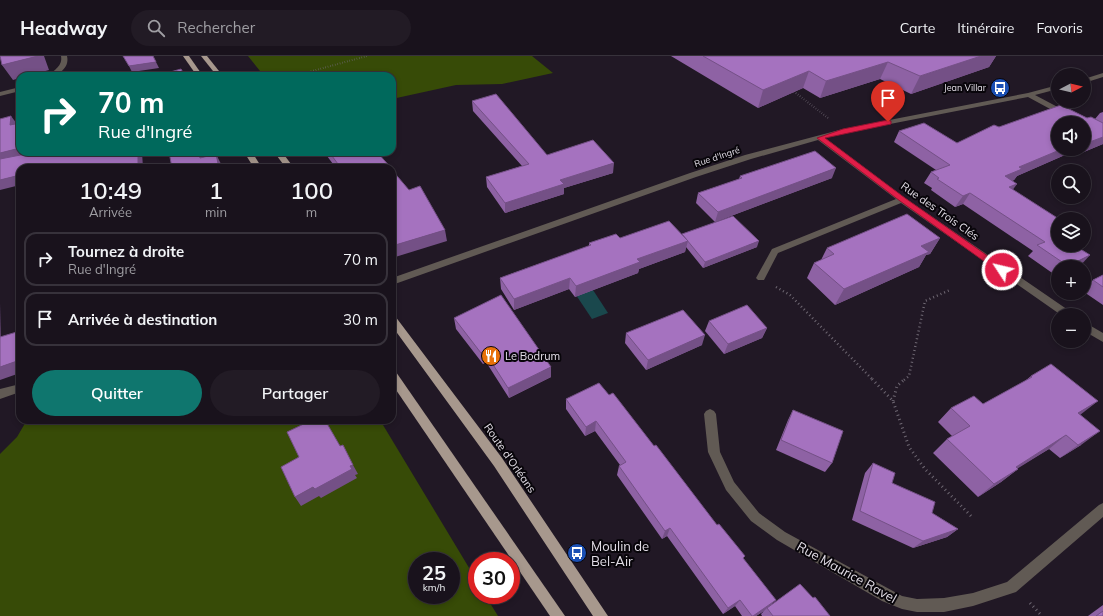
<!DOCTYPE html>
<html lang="fr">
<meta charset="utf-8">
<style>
:root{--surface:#19121c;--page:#221b25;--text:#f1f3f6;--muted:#9f9ea3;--line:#37323b;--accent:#0f766e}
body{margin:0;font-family:Mulish,sans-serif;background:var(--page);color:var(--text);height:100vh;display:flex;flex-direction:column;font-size:15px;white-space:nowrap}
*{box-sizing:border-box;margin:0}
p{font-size:13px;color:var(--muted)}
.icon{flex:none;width:22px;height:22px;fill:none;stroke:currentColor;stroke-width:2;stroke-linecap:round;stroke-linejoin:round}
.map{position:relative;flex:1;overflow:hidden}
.drawer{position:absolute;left:16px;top:108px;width:380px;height:260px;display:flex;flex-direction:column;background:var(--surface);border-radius:12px;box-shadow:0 2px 6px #0003,0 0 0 1px var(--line)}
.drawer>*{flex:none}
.top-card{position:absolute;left:16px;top:16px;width:380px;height:84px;border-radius:12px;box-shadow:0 2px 6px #0003,0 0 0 1px var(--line);background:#00695c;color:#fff;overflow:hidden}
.needle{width:26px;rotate:83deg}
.controls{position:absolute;left:1051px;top:12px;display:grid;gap:8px}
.controls a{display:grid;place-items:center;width:40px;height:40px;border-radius:50%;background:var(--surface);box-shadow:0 2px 6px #0003,0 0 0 1px var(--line);font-size:20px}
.speed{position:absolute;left:408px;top:496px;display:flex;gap:8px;font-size:20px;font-weight:700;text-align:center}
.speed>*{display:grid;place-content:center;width:52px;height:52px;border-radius:50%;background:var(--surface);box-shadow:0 2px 6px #0003,0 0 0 1px var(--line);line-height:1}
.speed small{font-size:10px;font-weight:400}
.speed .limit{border:6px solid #d22;background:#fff;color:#111}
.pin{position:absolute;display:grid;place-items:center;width:34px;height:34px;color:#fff;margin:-41px -17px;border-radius:50% 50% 50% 0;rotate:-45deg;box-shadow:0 0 4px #0007}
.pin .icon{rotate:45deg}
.me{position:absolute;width:44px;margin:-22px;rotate:305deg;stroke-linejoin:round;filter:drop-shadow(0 0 3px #0008)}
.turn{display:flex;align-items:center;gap:14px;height:84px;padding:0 16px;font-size:18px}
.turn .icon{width:52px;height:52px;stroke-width:2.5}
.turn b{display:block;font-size:28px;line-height:34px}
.eta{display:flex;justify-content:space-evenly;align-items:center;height:68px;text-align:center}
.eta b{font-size:24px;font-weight:600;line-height:28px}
.primary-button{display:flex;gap:8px;margin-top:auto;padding:8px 16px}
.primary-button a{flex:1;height:46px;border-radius:24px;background:var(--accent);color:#fff;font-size:16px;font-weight:600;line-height:46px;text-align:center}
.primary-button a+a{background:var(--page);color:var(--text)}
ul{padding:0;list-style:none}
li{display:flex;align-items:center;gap:12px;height:54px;margin:0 8px 6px;padding:0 8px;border:2px solid var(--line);border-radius:12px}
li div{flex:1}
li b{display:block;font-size:15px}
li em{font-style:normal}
header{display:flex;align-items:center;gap:24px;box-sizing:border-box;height:56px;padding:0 20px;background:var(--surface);border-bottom:1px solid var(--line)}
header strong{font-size:19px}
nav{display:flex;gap:22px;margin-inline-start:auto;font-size:14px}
.search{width:280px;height:36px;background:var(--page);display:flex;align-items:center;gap:10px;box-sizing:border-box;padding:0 14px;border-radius:22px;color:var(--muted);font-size:15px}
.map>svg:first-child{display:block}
.green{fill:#374b07;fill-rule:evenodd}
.water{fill:#1a484d}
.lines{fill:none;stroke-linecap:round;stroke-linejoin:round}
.path-far2{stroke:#6e6772;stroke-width:2;stroke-dasharray:0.5 2;stroke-linecap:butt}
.path-far1{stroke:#6e6772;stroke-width:2.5;stroke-dasharray:1 3;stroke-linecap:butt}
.path{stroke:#6e6772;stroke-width:3;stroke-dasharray:1 3.5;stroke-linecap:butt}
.minor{fill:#615a54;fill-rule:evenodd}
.major{fill:#a7988d;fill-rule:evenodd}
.wall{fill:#8e62a4;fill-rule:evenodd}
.shaded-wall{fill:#745086}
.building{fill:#a572bf;stroke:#745086}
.route{fill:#e11d48;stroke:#92132f}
.labels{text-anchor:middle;stroke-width:4;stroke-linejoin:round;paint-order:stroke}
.far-poi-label{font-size:9px;fill:#e3dee7;stroke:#08050a;text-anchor:end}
.far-street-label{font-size:9px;fill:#e3dee7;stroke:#08050a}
.street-label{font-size:11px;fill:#e3dee7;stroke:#08050a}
.poi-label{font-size:11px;fill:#e3dee7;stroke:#08050a;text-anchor:start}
.near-poi-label{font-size:13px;fill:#e3dee7;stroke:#08050a;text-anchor:start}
.near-street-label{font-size:13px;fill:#e3dee7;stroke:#08050a}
</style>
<header>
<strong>Headway</strong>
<div class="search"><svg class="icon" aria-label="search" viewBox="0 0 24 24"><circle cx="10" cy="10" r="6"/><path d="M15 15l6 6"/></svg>Rechercher</div>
<nav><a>Carte</a><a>Itinéraire</a><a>Favoris</a></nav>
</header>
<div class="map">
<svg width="1103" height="560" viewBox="0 0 1103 560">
<rect width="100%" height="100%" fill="#211825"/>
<g class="green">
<path d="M248,0H532L553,17L502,28L456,29L392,43V20H264Z"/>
<path d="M27,364H380L477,525V539H485L498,560H0V398L17,381ZM417,505H451V539H417Z"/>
</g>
<path class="water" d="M593,234L608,257L592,263L576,239Z"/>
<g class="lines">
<g class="path-far2">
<path d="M294,20L367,0"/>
<path d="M792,34L828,62"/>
</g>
<g class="path-far1">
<path d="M776,231L790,239L873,324"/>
<path d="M904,324L909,320L925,245L950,234"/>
</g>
<g class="path">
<path d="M872,323L893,345L909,391L925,413L971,460"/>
<path d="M893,345L897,330L905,323"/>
<path d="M1030,547L1042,560"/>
</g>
<g class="minor">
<path d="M61,0H67C70,12 58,20 48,20C54,14 63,10 61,0Z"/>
<path d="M1103,17V21L1084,27V23Z"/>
<path d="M1058,29V33L1035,39L1084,65L1085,67L1084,68L1076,67L1028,41L844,77L825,82L905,142L1071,256L1073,259H1061L901,147L778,197L764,224H758L756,222L772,193L896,143L818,84L751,103L696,121L392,229V222L690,117L745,99L843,73L1028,37Z"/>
<path d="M20,31V35L0,40V36Z"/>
<path d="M1084,266L1103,277V286L1084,275Z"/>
<path d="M20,328V336L0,343V333Z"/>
<path d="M710,353L714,355L716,358L720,396L734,426L759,457L785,476L902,540L917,543L944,542L973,537L1007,526L1099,449L1103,447V461L1016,536L973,550L944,556H917L902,553L882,545L777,484L751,465L726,434L708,396L704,358L706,355Z"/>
</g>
<g class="major">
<path d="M183,0H189L203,20H197Z"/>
<path d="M201,0H207L223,20H217Z"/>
<path d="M244,96H252L262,112H254Z"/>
<path d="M274,96H282L294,112H286Z"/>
<path d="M392,259L395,260L502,402L608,560H593L494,410L392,270Z"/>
<path d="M392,315L396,316L565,560H550L392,328Z"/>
</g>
</g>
<g class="wall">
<path d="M671,0H996L989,11L911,38L880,23L820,42L803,32L758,52Z"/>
<path d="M472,45L547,99L613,117L564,132V138L505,157L487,131L486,121L522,110L473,55Z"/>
<path d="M1103,56V88L1079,98L1074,95L1017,120L1014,124L1012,125L1013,134L1058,189L1080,210L1079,211H1058V221L1028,200L1033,195L963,148L955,151L931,134L932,132L924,127L931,116L936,114L894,86L899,75L957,87L999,71L1087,62L1095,63L1100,57ZM1084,67V93H1058Z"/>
<path d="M324,96H377L391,112H336Z"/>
<path d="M740,120L832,122L715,166L696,147L698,137L739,123Z"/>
<path d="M682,179L757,191L703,212L686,191L685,196L639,213L638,217L575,241L569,233L514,254L501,233L500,222L589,190V187L620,182Z"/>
<path d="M940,182L930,198L926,199L919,211L835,249L807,222L814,207L821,204L827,192Z"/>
<path d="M1103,219V249L1084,236V233L1093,224Z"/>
<path d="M454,262L551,321L509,342L486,306L483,308L456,273Z"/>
<path d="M709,265L767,272L762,282L724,298L705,275Z"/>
<path d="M626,277L702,289L646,314L625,287Z"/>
<path d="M1031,320L1080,359L1081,389L1060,402L1049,393L1017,412L1018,413L1001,426L978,441L933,397L947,383L952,380L938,366L951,352L983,348L1025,325Z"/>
<path d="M609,339L654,390L743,503L772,548L813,542L830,560H762L761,558L764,555L756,560H742L735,550L723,558L667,480L662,483L617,419L619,410L620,409L595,375L585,380L566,353V343Z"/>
<path d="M793,354L832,407L825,416L776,394L788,364Z"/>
<path d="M873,407L892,427L932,457L958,473L947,481L913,492L852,464L865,417Z"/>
<path d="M1103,549V560H1088Z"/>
</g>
<g class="shaded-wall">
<path d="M38,0H44L49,14L28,20H20V22L13,24L2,9Z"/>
<path d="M981,0H996L989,11L911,38L920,20Z"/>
<path d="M156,6L159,12L132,16L129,10Z"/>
<path d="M888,6L880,23L820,42L826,25Z"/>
<path d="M809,15L803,32L758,52L763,34Z"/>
<path d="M11,60L17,68L10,69Z"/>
<path d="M1103,81V88L1079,98L1083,93H1084V91L1087,87Z"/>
<path d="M20,92V96H46L0,106V97Z"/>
<path d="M1062,93H1076L1074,95L1017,120L1014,124L997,131L1005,120L1019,111Z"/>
<path d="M138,96H142L143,112H138Z"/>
<path d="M199,96H202L205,112L200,102Z"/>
<path d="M216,98L221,108L222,112H219Z"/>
<path d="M614,107L613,117L564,132V138L505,157V147L560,124Z"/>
<path d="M836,112L832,122L715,166L718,156Z"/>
<path d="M20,119V129L0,134V124Z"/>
<path d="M1017,128L1009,139V131Z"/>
<path d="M970,137L963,148L955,151L963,140Z"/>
<path d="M445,174L447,185L392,202V190Z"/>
<path d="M940,182L930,198L926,199L919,211L835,249L844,233L921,190Z"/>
<path d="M688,185L685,196L639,213L638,217L575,241L576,230L637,203Z"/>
<path d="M759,185L757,191L703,212L705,206Z"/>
<path d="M1090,199L1080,210L1079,211H1068Z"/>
<path d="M570,222L569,233L514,254V243Z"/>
<path d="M0,247L1,294L0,293Z"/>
<path d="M767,272L762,282L724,298L728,288Z"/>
<path d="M705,279L702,289L646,314L648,304Z"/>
<path d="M485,296L486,306L483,308L481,297Z"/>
<path d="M20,304V317L0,324V311Z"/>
<path d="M551,311V321L509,342L508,332Z"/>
<path d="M1098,345L1080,359L1078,357Z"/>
<path d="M596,365L595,375L585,380L586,371Z"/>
<path d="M1100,375L1081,389L1060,402L1078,389Z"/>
<path d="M1066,379L1049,393L999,424L1016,411Z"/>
<path d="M353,409L358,418L355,419L357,422L321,442L319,440L301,450L295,441Z"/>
<path d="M1018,413L1001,426L978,441L994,428Z"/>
<path d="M670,472L667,480L662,483L665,475Z"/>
<path d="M958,473L947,481L913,492L923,485Z"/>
<path d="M740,544L735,550L723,558L728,552Z"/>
<path d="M776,544L769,551L767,552L764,555L756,560H753Z"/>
</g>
<g class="building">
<path d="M0,0H38L2,9Z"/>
<path d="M123,0H153L156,6L129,10Z"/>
<path d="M703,0H981L920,20L888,6L826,25L809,15L763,34Z"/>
<path d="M181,13L185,20H156Z"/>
<path d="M496,38L547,99L593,84L614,107L560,124L564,128L505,147L486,121L529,108L472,45Z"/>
<path d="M1061,49L1087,62L1091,61L1103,67V81L1087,87L1084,86V67H1058V93H1062L1019,111L1022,113L1005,120L1017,128L1009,131L1059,163H1058V189H1074L1090,199L1068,210L1037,189L1045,186L970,137L963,140L937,123L939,122L931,116L950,109L899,75L924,67L957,87L994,69L999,71Z"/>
<path d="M11,60L10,69L20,67V92L0,97V63Z"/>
<path d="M815,95L836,112L718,156L698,137L742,122L740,120Z"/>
<path d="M36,96H138V112H58V111L52,112H20V119L0,124V103Z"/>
<path d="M169,96H199L200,102L216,98L219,112H172Z"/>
<path d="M329,96H377L391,112H341Z"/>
<path d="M392,114L409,134L420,130L445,174L392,190Z"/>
<path d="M907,158L940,182L921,190L929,196L844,233L814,207L834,198L827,192Z"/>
<path d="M733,160L759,185L705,206L682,178Z"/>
<path d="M669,165L688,185L637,203L640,206L576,230L570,222L514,243L500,222L591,189L589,187L616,178L620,182Z"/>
<path d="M1103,219V231L1093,224Z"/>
<path d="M501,239L551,311L508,332L485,296L481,297L454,262Z"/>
<path d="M747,249L767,272L728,288L709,265Z"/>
<path d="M683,254L705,279L648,304L626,277Z"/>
<path d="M20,275V304L0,311V281Z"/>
<path d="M1051,308L1098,345L1078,357L1100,375L1078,389L1066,379L1016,411L1018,413L994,428L947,383L970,370L951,352L974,340L983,348L1032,321L1031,320Z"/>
<path d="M599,327L609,339L613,337L654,390L656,389L717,469L719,468L745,500L743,502L776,544L753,560H752L740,544L728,552L670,472L665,475L619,410L626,406L596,365L586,371L566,343Z"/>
<path d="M793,354L843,375L832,407L781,384Z"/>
<path d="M312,364H325L340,390L343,389L353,409L350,410L352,413L315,433L313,431L295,441L281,411L299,401L287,376Z"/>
<path d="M873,407L895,417L892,427L935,446L932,457L958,473L923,485L860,455Z"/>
<path d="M800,528L813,542L815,541L830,560H773L767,552Z"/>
<path d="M1103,555V560H1096Z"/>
</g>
<path class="route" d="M888,64L891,65V68L825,82L905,142L1005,212L1006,214L1005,216H999L900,145L817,82L843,73Z"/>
<defs>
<symbol id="bus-disc" viewBox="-11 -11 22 22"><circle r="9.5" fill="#1a4fb4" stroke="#08050a"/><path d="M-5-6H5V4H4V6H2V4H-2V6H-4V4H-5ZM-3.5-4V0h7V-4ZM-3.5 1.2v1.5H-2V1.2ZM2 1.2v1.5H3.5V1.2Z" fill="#fff"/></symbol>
<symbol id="restaurant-disc" viewBox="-11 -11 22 22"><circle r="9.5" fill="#e8710a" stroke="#08050a"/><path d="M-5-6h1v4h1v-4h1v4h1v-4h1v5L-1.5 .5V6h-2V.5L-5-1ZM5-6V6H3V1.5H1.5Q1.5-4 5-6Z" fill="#fff"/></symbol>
</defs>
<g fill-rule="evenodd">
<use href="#bus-disc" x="989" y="21" width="22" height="22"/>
<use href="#restaurant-disc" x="480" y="289" width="22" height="22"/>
<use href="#bus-disc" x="566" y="486" width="22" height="22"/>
</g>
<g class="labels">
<g class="far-poi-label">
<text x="986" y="35">Jean Villar</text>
</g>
<g class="far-street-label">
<text transform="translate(717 101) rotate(-18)" y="3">Rue d'Ingré</text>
</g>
<g class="street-label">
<text transform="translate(940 155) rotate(35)" y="4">Rue des Trois Clés</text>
<text transform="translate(510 402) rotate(55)" y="4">Route d'Orléans</text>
</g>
<g class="poi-label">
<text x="505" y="304">Le Bodrum</text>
</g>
<g class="near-poi-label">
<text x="591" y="495">Moulin de<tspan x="591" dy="15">Bel-Air</tspan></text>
</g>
<g class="near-street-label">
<text transform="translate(847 516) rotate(29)" y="5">Rue Maurice Ravel</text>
</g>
</g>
</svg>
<div class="controls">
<a><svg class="needle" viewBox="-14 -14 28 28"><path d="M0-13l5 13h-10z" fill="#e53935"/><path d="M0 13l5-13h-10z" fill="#9f9ea3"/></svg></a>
<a><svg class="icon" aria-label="sound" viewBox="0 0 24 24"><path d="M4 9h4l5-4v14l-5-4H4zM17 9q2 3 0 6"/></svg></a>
<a><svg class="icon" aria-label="search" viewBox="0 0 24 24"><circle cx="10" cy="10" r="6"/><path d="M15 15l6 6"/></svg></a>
<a><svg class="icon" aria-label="layers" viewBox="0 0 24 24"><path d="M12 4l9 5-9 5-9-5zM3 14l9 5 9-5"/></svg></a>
<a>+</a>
<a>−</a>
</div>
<div class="speed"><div>25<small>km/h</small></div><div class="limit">30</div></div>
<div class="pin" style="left:888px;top:66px;background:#d93025"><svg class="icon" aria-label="arrive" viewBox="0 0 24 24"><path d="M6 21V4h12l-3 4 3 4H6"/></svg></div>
<svg class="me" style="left:1002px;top:214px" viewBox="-20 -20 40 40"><circle r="17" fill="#e11d48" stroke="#fff" stroke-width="3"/><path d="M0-11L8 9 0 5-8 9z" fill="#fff"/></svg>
<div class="top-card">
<div class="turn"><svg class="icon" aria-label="right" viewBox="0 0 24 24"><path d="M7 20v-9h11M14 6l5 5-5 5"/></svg><div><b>70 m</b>Rue d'Ingré</div></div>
</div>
<section class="drawer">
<div class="eta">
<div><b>10:49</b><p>Arrivée</p></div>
<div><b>1</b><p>min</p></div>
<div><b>100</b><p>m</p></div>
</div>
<ul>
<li><svg class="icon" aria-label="right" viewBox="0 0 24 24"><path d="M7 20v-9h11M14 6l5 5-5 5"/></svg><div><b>Tournez à droite</b><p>Rue d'Ingré</p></div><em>70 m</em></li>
<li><svg class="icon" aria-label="arrive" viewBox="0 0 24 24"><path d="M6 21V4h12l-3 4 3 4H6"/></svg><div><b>Arrivée à destination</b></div><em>30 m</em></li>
</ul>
<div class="primary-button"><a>Quitter</a><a>Partager</a></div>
</section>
</div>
